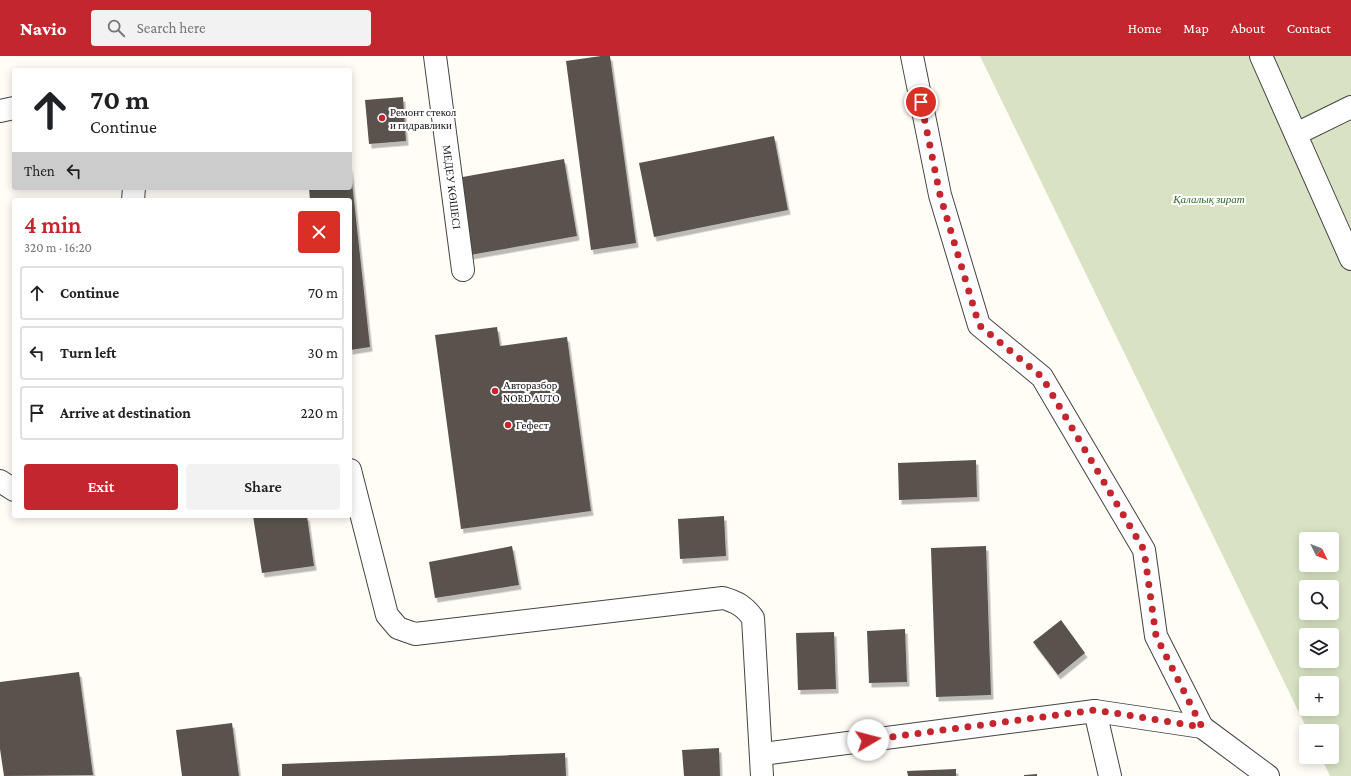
<!DOCTYPE html>
<meta charset="utf-8">
<style>
:root{--surface:#fff;--page:#f2f2f2;--text:#202124;--muted:#757577;--line:#e0e0e0;--accent:#c4262e}
body{margin:0;font-family:"Crimson Pro",serif;background:var(--page);color:var(--text);height:100vh;display:flex;flex-direction:column;font-size:15px;white-space:nowrap}
*{box-sizing:border-box;margin:0}
p{font-size:13px;color:var(--muted)}
.icon{flex:none;width:22px;height:22px;fill:none;stroke:currentColor;stroke-width:2;stroke-linecap:round;stroke-linejoin:round}
.map{position:relative;flex:1;overflow:hidden}
.sheet{position:absolute;left:12px;top:142px;width:340px;height:320px;display:flex;flex-direction:column;background:var(--surface);border-radius:4px;box-shadow:0 2px 10px #0003}
.sheet>*{flex:none}
.guide{position:absolute;left:12px;top:12px;width:340px;height:122px;border-radius:4px;box-shadow:0 2px 10px #0003;background:#fff;color:var(--text);overflow:hidden}
.needle{width:26px;rotate:133deg}
.buttons{position:absolute;left:1299px;top:476px;display:grid;gap:8px}
.buttons a{display:grid;place-items:center;width:40px;height:40px;border-radius:4px;background:var(--surface);box-shadow:0 2px 10px #0003;font-size:20px}
.pin{position:absolute;display:grid;place-items:center;width:34px;height:34px;color:#fff;margin:-17px;border:2px solid #fff;border-radius:50%;box-shadow:0 1px 4px #0007}
.me{position:absolute;width:44px;margin:-22px;rotate:82deg;stroke-linejoin:round;filter:drop-shadow(0 0 3px #0008)}
.turn{display:flex;align-items:center;gap:14px;height:84px;padding:0 12px;font-size:18px}
.turn .icon{width:52px;height:52px;stroke-width:2.5}
.turn b{display:block;font-size:28px;line-height:34px}
.then{display:flex;align-items:center;height:38px;padding:0 12px;background:#0003;gap:8px;font-size:15px}
.round{display:grid;place-items:center;flex:none;width:42px;height:42px;border-radius:4px;background:var(--page)}
.headline{display:flex;align-items:center;justify-content:space-between;height:68px;padding:0 12px}
h1{font-size:24px;font-weight:600;line-height:30px;color:var(--accent)}
.button{display:flex;gap:8px;margin-top:auto;padding:8px 12px}
.button a{flex:1;height:46px;border-radius:4px;background:var(--accent);color:#fff;font-size:16px;font-weight:600;line-height:46px;text-align:center}
.button a+a{background:var(--page);color:var(--text)}
ul{padding:0;list-style:none}
li{display:flex;align-items:center;gap:12px;height:54px;margin:0 8px 6px;padding:0 4px;border:2px solid var(--line);border-radius:4px}
li div{flex:1}
li b{display:block;font-size:15px}
li em{font-style:normal}
header{display:flex;align-items:center;gap:24px;box-sizing:border-box;height:56px;padding:0 20px;background:var(--accent);color:#fff}
header strong{font-size:19px}
nav{display:flex;gap:22px;margin-inline-start:auto;font-size:14px}
.search{width:280px;height:36px;background:var(--page);display:flex;align-items:center;gap:10px;box-sizing:border-box;padding:0 14px;border-radius:4px;color:var(--muted);font-size:15px}
.map>svg:first-child{display:block}
.cemetery{fill:#d9e3c4;fill-rule:evenodd}
.building{fill:#5a524d;filter:url(#shadow)}
.lines{fill:none;stroke-linecap:round;stroke-linejoin:round}
.minor-casing{stroke:#444;stroke-width:24}
.minor{stroke:#fff;stroke-width:22}
.route{stroke:#c4262e;stroke-width:7;stroke-dasharray:0 12.6}
.poi-dot{fill:#c4262e;stroke:#fff;stroke-width:1.5}
.labels{text-anchor:middle;stroke-width:4;stroke-linejoin:round;paint-order:stroke}
.poi-label{font-size:11px;fill:#111;stroke:#fff;text-anchor:start}
.street-label{font-size:11px;fill:#111;stroke:#fff}
.park-label{font-size:11px;font-style:italic;fill:#2f6b1f;stroke:#fff}
</style>
<header>
<strong>Navio</strong>
<div class="search"><svg class="icon" aria-label="search" viewBox="0 0 24 24"><circle cx="10" cy="10" r="6"/><path d="M15 15l6 6"/></svg>Search here</div>
<nav><a>Home</a><a>Map</a><a>About</a><a>Contact</a></nav>
</header>
<div class="map">
<svg width="1351" height="720" viewBox="0 0 1351 720">
<defs>
<filter id="shadow"><feDropShadow dx="2.5" dy="4.5" stdDeviation="0" flood-color="#0004"/></filter>
</defs>
<rect width="100%" height="100%" fill="#fffdf5"/>
<path class="cemetery" d="M980,0H1351V720H1330L1321,701H1332V675H1308ZM1306,483H1332V509H1306ZM1306,531H1332V557H1306ZM1306,579H1332V605H1306ZM1306,627H1332V653H1306Z"/>
<g class="building">
<path d="M601,0H610L636,187L591,194L566,5Z"/>
<path d="M403,41L406,85L369,88L365,44Z"/>
<path d="M774,80L788,154L654,181L639,107Z"/>
<path d="M564,103L577,180L470,199L457,122Z"/>
<path d="M350,108L370,291L350,294V144H310L309,132H350Z"/>
<path d="M497,271L500,290L567,281L591,455L461,473L435,279Z"/>
<path d="M976,404L977,441L899,444L898,407Z"/>
<path d="M253,460H307L314,510L262,517Z"/>
<path d="M724,460L726,500L680,503L678,463Z"/>
<path d="M512,490L519,529L435,542L429,506Z"/>
<path d="M986,490L991,639L936,641L931,492Z"/>
<path d="M1061,564L1085,597L1058,619L1033,586Z"/>
<path d="M905,573L907,626L869,627L867,575Z"/>
<path d="M834,576L836,633L798,634L796,577Z"/>
<path d="M79,616L93,719L4,720L0,693V626Z"/>
<path d="M232,667L239,720H182L176,674Z"/>
<path d="M719,692L720,720H684L682,694Z"/>
<path d="M565,697L566,720H282V708Z"/>
<path d="M956,713V720H908L907,715Z"/>
<path d="M1037,718V720H1024V719Z"/>
</g>
<g class="lines">
<defs>
<g id="minor">
<path d="M435,0L463,214"/>
<path d="M912,0L940,139L979,269L1042,321L1144,494L1156,580L1202,671"/>
<path d="M1261,0L1351,203"/>
<path d="M0,55L14,52"/>
<path d="M1296,78L1351,51"/>
<path d="M133,144L134,132"/>
<path d="M350,414L387,559L398,572L415,578L723,542C737,546 744,550 753,562L762,720"/>
<path d="M0,425L14,434"/>
<path d="M1095,655L1110,720"/>
<path d="M762,698L1095,655L1202,671L1268,720"/>
</g>
</defs>
<use href="#minor" class="minor-casing"/>
<use href="#minor" class="minor"/>
</g>
<g class="lines">
<path class="route" d="M868,684L1095,654L1202,671L1156,580L1144,494L1042,321L979,269L940,139L921,46"/>
</g>
<g class="poi-dot">
<circle cx="382" cy="62" r="4"/>
<circle cx="495" cy="335" r="4"/>
<circle cx="508" cy="369" r="4"/>
</g>
<g class="labels">
<g class="poi-label">
<text x="390" y="60">Ремонт стекол<tspan x="390" dy="13">и гидравлики</tspan></text>
<text x="503" y="333">Авторазбор<tspan x="503" dy="13">NORD AUTO</tspan></text>
<text x="516" y="373">Гефест</text>
</g>
<g class="street-label">
<text transform="translate(452 131) rotate(83)" y="4">МЕДЕУ КӨШЕСІ</text>
</g>
<g class="park-label">
<text x="1209" y="147">Қалалық зират</text>
</g>
</g>
</svg>
<div class="buttons">
<a><svg class="needle" viewBox="-14 -14 28 28"><path d="M0-13l5 13h-10z" fill="#e53935"/><path d="M0 13l5-13h-10z" fill="#757577"/></svg></a>
<a><svg class="icon" aria-label="search" viewBox="0 0 24 24"><circle cx="10" cy="10" r="6"/><path d="M15 15l6 6"/></svg></a>
<a><svg class="icon" aria-label="layers" viewBox="0 0 24 24"><path d="M12 4l9 5-9 5-9-5zM3 14l9 5 9-5"/></svg></a>
<a>+</a>
<a>−</a>
</div>
<div class="pin" style="left:921px;top:46px;background:#d93025"><svg class="icon" aria-label="arrive" viewBox="0 0 24 24"><path d="M6 21V4h12l-3 4 3 4H6"/></svg></div>
<svg class="me" style="left:868px;top:684px" viewBox="-20 -20 40 40"><circle r="19" fill="#fff"/><path d="M0-13L10 11 0 6-10 11z" fill="#c4262e"/></svg>
<div class="guide">
<div class="turn"><svg class="icon" aria-label="ahead" viewBox="0 0 24 24"><path d="M12 20V5M6 11l6-6 6 6"/></svg><div><b>70 m</b>Continue</div></div>
<div class="then">Then<svg class="icon" aria-label="left" viewBox="0 0 24 24"><path d="M17 20v-9H6M10 6l-5 5 5 5"/></svg></div>
</div>
<section class="sheet">
<div class="headline"><div><h1>4 min</h1><p>320 m · 16:20</p></div><a class="round" style="background:#d93025;color:#fff"><svg class="icon" aria-label="close" viewBox="0 0 24 24"><path d="M6 6l12 12M18 6L6 18"/></svg></a></div>
<ul>
<li><svg class="icon" aria-label="ahead" viewBox="0 0 24 24"><path d="M12 20V5M6 11l6-6 6 6"/></svg><div><b>Continue</b></div><em>70 m</em></li>
<li><svg class="icon" aria-label="left" viewBox="0 0 24 24"><path d="M17 20v-9H6M10 6l-5 5 5 5"/></svg><div><b>Turn left</b></div><em>30 m</em></li>
<li><svg class="icon" aria-label="arrive" viewBox="0 0 24 24"><path d="M6 21V4h12l-3 4 3 4H6"/></svg><div><b>Arrive at destination</b></div><em>220 m</em></li>
</ul>
<div class="button"><a>Exit</a><a>Share</a></div>
</section>
</div>
